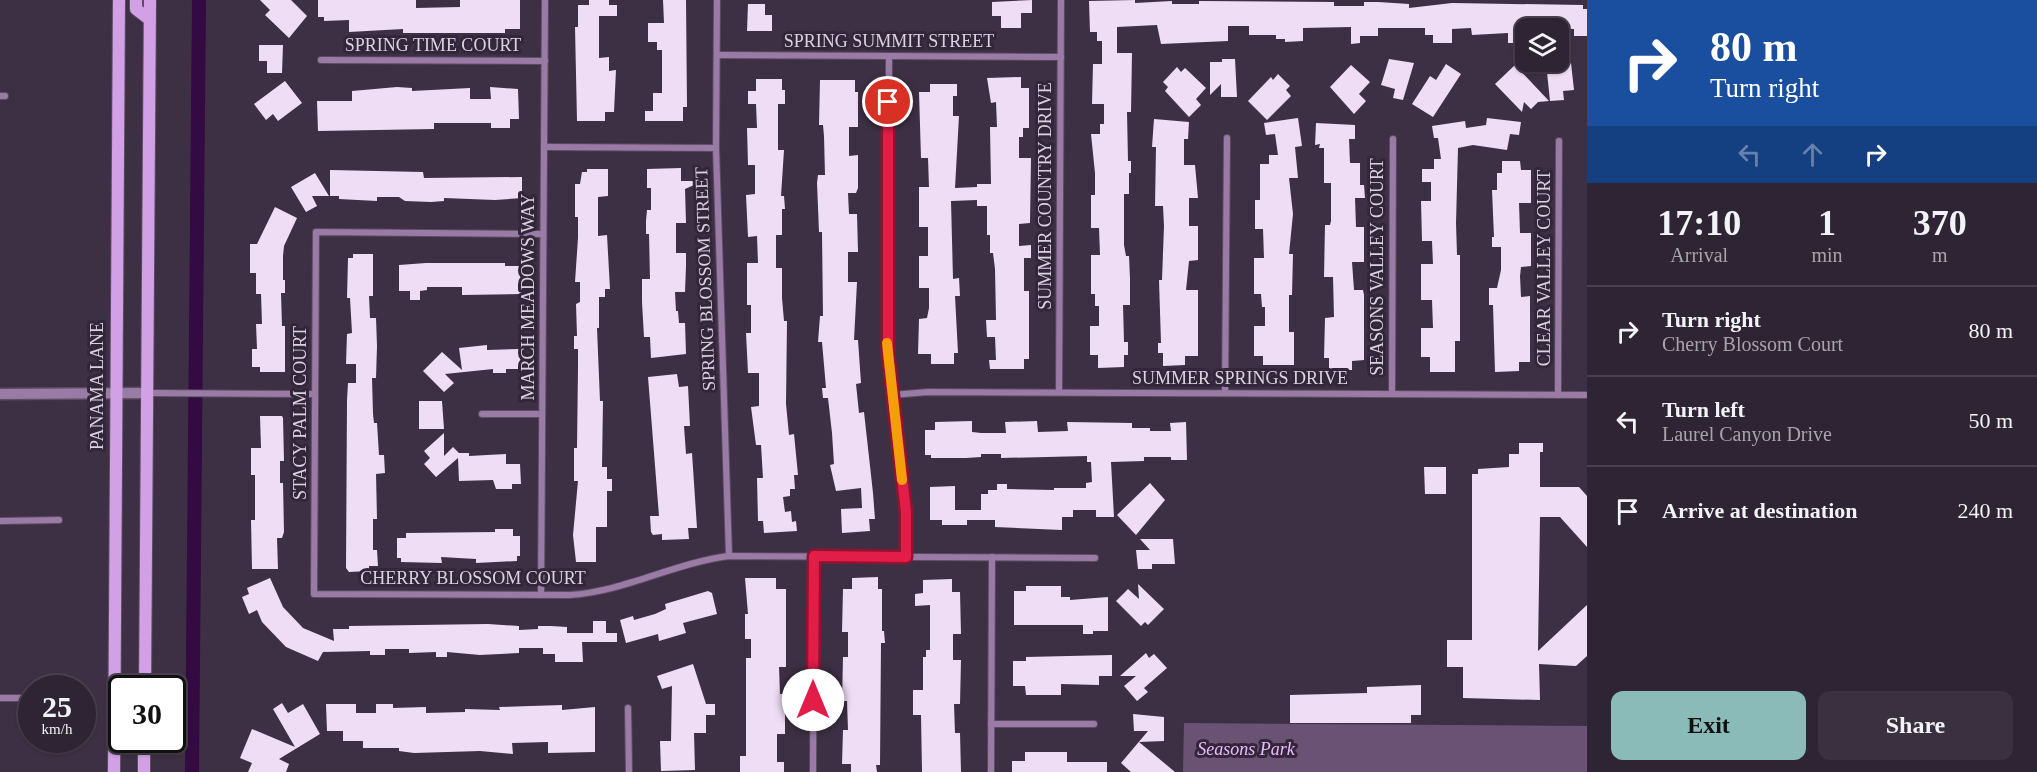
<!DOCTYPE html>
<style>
:root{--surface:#2e2433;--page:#3a303f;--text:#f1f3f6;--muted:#a7a4ac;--line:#49414e;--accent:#8bbbb9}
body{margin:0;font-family:"Times New Roman",serif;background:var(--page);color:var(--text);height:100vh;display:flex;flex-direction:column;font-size:22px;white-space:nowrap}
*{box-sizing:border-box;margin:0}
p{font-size:20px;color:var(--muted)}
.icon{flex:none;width:33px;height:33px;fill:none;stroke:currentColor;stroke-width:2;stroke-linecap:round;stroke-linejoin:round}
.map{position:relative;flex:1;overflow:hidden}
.side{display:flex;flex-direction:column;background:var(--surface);width:450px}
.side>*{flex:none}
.guide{background:#1a4fa0;color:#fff;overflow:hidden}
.controls{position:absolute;left:1515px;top:18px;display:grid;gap:12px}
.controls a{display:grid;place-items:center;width:54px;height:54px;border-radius:12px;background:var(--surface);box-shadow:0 2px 4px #0004,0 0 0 2px var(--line);font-size:30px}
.speed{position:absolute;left:18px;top:675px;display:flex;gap:12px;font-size:30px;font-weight:700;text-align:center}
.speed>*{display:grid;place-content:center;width:78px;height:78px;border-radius:50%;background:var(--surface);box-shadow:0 2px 4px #0004,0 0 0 2px var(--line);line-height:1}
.speed small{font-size:15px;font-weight:400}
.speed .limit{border:3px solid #111;border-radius:9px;background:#fff;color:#111}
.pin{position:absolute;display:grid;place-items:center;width:51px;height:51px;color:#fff;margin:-26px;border:3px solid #fff;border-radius:50%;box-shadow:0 2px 6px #0007}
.me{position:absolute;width:66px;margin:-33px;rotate:0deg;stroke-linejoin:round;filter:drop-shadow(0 0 4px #0008)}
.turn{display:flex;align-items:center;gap:21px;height:126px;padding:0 24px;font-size:27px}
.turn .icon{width:78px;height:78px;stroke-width:2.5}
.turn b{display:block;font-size:42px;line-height:51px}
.lanes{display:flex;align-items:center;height:57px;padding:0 24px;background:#0003;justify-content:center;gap:30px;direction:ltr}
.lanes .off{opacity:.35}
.eta{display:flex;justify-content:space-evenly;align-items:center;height:102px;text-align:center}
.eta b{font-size:36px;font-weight:600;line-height:42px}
.primary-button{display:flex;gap:12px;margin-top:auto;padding:12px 24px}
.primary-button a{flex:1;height:69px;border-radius:12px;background:var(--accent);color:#111;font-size:24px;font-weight:600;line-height:69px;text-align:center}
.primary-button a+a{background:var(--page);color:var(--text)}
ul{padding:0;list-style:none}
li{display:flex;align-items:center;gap:18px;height:90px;padding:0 24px;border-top:2px solid var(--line)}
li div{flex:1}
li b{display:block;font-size:22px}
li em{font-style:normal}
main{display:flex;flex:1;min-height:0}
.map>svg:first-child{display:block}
.green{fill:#6a5274}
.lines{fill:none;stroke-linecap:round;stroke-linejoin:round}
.canal{stroke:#330a41;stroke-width:14}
.building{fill:#efddf6}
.minor-casing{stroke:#5a4d60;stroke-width:8}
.tertiary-casing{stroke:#5a4d60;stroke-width:13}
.secondary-casing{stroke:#5a4d60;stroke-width:14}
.minor{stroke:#997ba6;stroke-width:6}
.tertiary{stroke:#997ba6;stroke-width:10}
.secondary{stroke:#d1a0e5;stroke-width:12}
.route-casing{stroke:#92132f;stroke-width:15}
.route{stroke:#e11d48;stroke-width:10}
.slow{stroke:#f59e0b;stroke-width:10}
.labels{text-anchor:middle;stroke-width:6;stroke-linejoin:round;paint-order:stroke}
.street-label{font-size:18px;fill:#dbd2df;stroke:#34263a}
.park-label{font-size:18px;font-style:italic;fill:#ebbbff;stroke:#34263a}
</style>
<main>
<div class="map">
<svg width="1587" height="772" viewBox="0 0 1587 772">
<rect width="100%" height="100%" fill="#3e3044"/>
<path class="green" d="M1184,723L1587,726V772H1183Z"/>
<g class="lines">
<path class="canal" d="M192,772L199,0"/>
</g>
<g class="building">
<path d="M260,0H291L307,16L289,38L265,15L270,10Z"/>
<path d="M318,0H416V8L460,7V0H520V29H505V33H403V29L349,32V20L324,21V17H318Z"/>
<path d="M589,0H609V5H617V16H599V58L609,57V71L616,70L614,112H605V121H577L575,27H578V5H589Z"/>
<path d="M663,0H686L687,107H683V121H645V111H653V93H662V50H657V42H648V23H664Z"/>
<path d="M1032,0V13H1021V28H1001V16H992V2Z"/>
<path d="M1135,0V3L1172,1V4H1199V1L1334,2V6H1364V2H1378L1409,4V8L1452,3L1583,5V9H1587V36H1574V29L1526,28V43H1508V33L1472,35L1471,28L1452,29V43H1433V35H1425V28H1378V36H1360V43L1351,44V27L1303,28V41L1285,42V39H1276V35H1249V26H1228V41L1161,44L1157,25L1117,27V53H1132L1131,112H1127L1128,161H1131V173H1129V194H1124V245L1126,256H1129L1130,279V305H1123L1124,342H1128V355H1124V367L1098,368V355H1090V326H1099V306H1095V294H1091V255H1100L1099,228H1091V195H1095V173L1091,134H1100V124H1104V104H1092L1093,64H1102V41H1097V32H1090L1089,1Z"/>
<path d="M748,4H765V15H772V31H747Z"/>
<path d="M259,45H283L282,73H267V61H259Z"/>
<path d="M1222,59H1235L1237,97H1221V84L1210,95V62H1222Z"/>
<path d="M1389,59L1414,63L1403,100L1393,98L1395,89L1381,85Z"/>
<path d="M1558,62L1559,64L1571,63L1574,90L1563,91L1564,100L1550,101L1546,63Z"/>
<path d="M1446,64L1461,74L1433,117L1412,104L1430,76L1436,80Z"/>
<path d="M1351,65L1370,82L1359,94L1366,101L1354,114L1330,87Z"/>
<path d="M1515,65L1549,101L1538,102L1531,109L1524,102L1522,112L1495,84Z"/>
<path d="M1177,67L1181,72L1185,68L1206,88L1196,99L1201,105L1189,117L1165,91L1168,87L1163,82Z"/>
<path d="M1278,74L1290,86L1286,90L1291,96L1267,120L1248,101L1271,77L1273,80Z"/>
<path d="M1021,77V88H1029V128H1023V137H1019V158H1031L1030,223L1019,224V246L1031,245V258H1024V291H1029V359H1024V369H990L989,360H996L995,337H987L986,320H996L995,269L993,253H990V235H987V206H977V200L951,201L953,279L959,278L960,296H955L958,353H954V364H931V354H918L919,319L927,318L929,308V288H919V256H928V227H919V187H929L928,158H921L919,92H930V84H957V96H953V116H959L955,188L977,187V184H991L990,127H997L996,102L991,103L987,78Z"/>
<path d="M756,79H782V90H785V104H778V150H784L781,196H784L785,209H782V235H776V268H782V298L784,321H787L786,404L789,435L794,434L798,475H794L795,489H790V496L783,497L785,512L791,511L792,522L796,521L797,531L764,533L763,521H758L757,478H763L761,445H756L751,407L759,406V373H748L746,333H751V305H747V263H758L757,236L748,237L746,195L755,194V165H748L747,128H757L756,104H748V91H756Z"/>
<path d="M820,80H855V92H858V127H849V156L858,155V188L856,193H848L849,214H857L858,252H848V282H857L854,340H858L861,383L856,384L859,413L864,412L873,493L875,519H869L870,531L842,533L841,509L862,508L861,488L836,491L830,465L834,464L832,433L828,398H823L822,388H826L822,342H818L820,316H823L822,232H819L817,183L818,175H825L824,136L823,125H819Z"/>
<path d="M285,81L302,103L278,121L273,114L266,120L254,104Z"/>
<path d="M397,87L412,88V91L470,88V99H491L490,87L518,89L519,119H510V128H491V123H434V129L318,131L317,101H352V91Z"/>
<path d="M1298,118L1302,146L1295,147L1298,178H1289L1293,214L1289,254H1293L1292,295H1289V332H1294V365H1263V356H1254V326H1265V307H1262L1261,294H1254V258H1264L1263,229H1255V200H1260V164H1269V155H1278L1275,134L1266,135L1264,123Z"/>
<path d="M1487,118L1521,122L1519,135L1510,134L1507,150L1473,145L1458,148L1456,223L1457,255H1460V341H1455V372H1430V357H1421V328H1433L1432,300H1421V264H1433L1432,241H1422L1421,201H1431V182H1422V169H1434V159H1441L1438,138H1434L1432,126L1465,121L1466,128L1486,125Z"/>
<path d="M1154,119L1189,122L1188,139H1184V165H1195L1198,198H1189V226H1198V260L1189,261L1186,290H1198V356H1185V365L1163,366V353H1158V343H1161L1159,280H1162L1164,226L1163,206H1155L1156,147H1152Z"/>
<path d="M1316,123L1355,125V139H1349L1350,163H1360V185H1364L1365,198H1355L1356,227H1364V262H1352L1354,290H1363L1364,295V360L1352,361V370H1329V358H1324L1325,318L1334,317L1333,277H1324L1325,225H1330L1331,221V183H1324V148H1319L1320,144L1315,145Z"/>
<path d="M1502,161H1520L1521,170H1531V203H1519L1520,233H1531V266L1521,267L1520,276L1521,297L1530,296V362H1519V371L1495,372L1493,305H1489V288H1497L1501,270V247H1492V237H1494L1492,190H1497V173H1502Z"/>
<path d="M681,168V181H703L685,189L686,223H676V253H686V266L685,292H675L676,311H678L679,323H685L686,354L651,358L650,337H644L642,302V279H650L649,234H646V221L647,210H651V188H647V169Z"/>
<path d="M587,169H608V196L598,197V236L607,235L610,289H605V297H599V328H597L600,401H603L602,467H607V479H612V491H607V527H596V562H576L573,535L578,481H574V448H577L578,368V349H574V336H577L576,304L580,302V282H575L578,238V217H575V184H580L582,172H587Z"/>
<path d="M330,170L423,172L424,178L522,177V198L495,200L444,198V201L431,202L405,201L399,197H377V201L339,199V196H330Z"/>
<path d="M315,173L329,196H312L317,206L306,212L291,187Z"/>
<path d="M275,207L297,218L284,246L283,256V280H285V293H281L282,326H285V372H260V367H252V349H257L256,324H262L261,294H256V273H250V244H257Z"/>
<path d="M353,254H373V296H369L370,318H376L377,346L376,378H372L373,414L374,423H377L379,455H384L385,473L376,474L377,519H373V550H377L378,566H369V571L349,572L346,568L347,400L348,383H356V364H346L347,334L352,333L350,298H347L348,258H353Z"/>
<path d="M426,263H505V266H521L522,294L462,295V287H427V290L420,291V300H410V291H399V265Z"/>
<path d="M487,345V350L520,349L521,369H506V373H493V369L445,374L454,383L444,392L423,371L442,352L462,370L459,348Z"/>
<path d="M677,374L679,387L688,386L690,426H684L686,454L692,453L697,528H688L689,539L662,540V534L653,535L651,532L650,516H659L648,377Z"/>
<path d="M419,401H442L444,429H419Z"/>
<path d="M260,416H282L283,418L284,461H280V483H283L284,532L282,538H277L278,569H252L251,520H255V475H251V448H261Z"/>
<path d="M972,421V432L981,433H1006L1005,422L1037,421L1038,432L1068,431L1067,422L1132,423V428H1150V431H1171L1170,423L1186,422L1187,460H1171V457H1144V461L1111,462L1114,517H1096V510H1073V517H1062V530L995,527V520H967V525H942V520H930V487L955,486V510H981V494H988V490H997V484H1007V489L1054,490V488H1086V483L1092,482L1091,462H1087V456L1001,458V454H981V457L966,458H931V455H925V430H935V422Z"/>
<path d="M444,433V456L453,447L459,453H469V456L506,454V464H520L521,484H512V489H496L493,480L459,481L458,458L436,477L424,464L430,458L424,451Z"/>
<path d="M1519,443H1543V452H1540V487H1579L1587,496V547L1560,517H1540L1538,651L1587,605V656L1576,666L1539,664L1540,700L1463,698V667H1447V640H1472V474H1478V469L1509,467V454H1519Z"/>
<path d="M1424,467H1446V494H1425Z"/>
<path d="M1150,483L1165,500L1136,535L1117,515Z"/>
<path d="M495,529H513V536H520V556H517V561L476,563V559L441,557L442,563L401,562V558H397V538H406V533L495,532Z"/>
<path d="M1140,539H1173L1175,564H1152V569H1138L1136,550H1150Z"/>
<path d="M878,577V589H882V631H884L885,643H881L880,765H876L877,772H851V764H842L843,730H848L847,701H842L843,657H848V632H842L843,589H852V578Z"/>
<path d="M270,578L283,607L303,628L334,641L333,629H349V626L488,624L519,626V630L538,629V626H551L567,627V633H593V621H606V633H617V642H582L583,662H555V654H543V648H519V653L480,655L447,652V657H436V652L409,653V649H385V655H370V651L323,652L318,661L286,647L262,622L257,610L249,614L242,597L249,594L247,588Z"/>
<path d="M745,578H776V589H786V667H779L780,694H785V734H777V762H784V772H740V756H746V658H751V639H745V614H748Z"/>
<path d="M952,579V592H960L961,634H953V660H961L960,704H954L955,733H960L961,772H922L921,715H913V690H923V657H926V650H930V605L915,606V594L923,593V580Z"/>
<path d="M1138,584L1164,609L1148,625L1145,622L1141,626L1116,601L1128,589L1139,599Z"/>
<path d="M1026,586H1061V597H1070V600L1108,597V631H1093V634H1083V625H1014V591H1026Z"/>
<path d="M708,591L712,593L717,614L683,623L686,633L659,641L658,634L626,643L620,620L633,616L634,620L655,614L666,609L665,604Z"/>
<path d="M1146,653L1149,658L1154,654L1167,668L1144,688L1148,692L1137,701L1124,686L1136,676H1120Z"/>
<path d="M1112,655V676H1099V685L1061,684V695H1026L1025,686H1013V661H1026V657Z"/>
<path d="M693,664L706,704H715V715H706V733H694L695,770L661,771L660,741H671L672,686L662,689L657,676Z"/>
<path d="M1421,685V715H1411V723H1290V695L1367,693V687Z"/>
<path d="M282,703L288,713L303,704L320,734L279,759L289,764L286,772H248L252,763L240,758L252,729L295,747L273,709Z"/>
<path d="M326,704H356V713H376V704H393V708L426,707V713L465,712V709L500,710L499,707L562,705V710L595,707V752L548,753V742L512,743L513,754L480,751L414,753L399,751V748H363V741H343V731H327Z"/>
<path d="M1133,714L1164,717V741L1139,742L1175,772H1131L1121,763L1148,731H1134Z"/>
<path d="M1025,752H1067V762H1107V772H1012V761H1025Z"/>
</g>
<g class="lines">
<defs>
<g id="minor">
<path d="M717,0L716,148L729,556"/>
<path d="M717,55L1061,57"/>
<path d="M889,56L888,353L905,512L906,557"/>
<path d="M321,60L545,61"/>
<path d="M0,96H5"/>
<path d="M544,147L716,148"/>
<path d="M543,234L316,232L314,594L570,595C626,591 674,563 729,556L1095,558"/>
<path d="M1059,392L1061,0"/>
<path d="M147,393L315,394"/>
<path d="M1225,393L1227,138"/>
<path d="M1392,394L1393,139"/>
<path d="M892,395L928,392L1587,395"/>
<path d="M1558,395L1559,141"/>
<path d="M482,414H542"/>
<path d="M0,521L59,520"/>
<path d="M541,595L545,0"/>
<path d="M0,698H32"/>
<path d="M628,708L629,772"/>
<path d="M991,724H1094"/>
<path d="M813,772L814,556"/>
<path d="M991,772L992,557"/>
</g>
<path id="tertiary" d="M0,394L146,393"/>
<g id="secondary">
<path d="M136,0V9L149,19"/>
<path d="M145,688L150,0"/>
<path d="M114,772L119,0"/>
<path d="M144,772V740"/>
</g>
</defs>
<use href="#minor" class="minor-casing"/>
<use href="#tertiary" class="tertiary-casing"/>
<use href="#secondary" class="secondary-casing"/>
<use href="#minor" class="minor"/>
<use href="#tertiary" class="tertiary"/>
<use href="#secondary" class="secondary"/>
</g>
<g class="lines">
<defs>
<path id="route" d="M813,700L814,556L906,557V512L888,353V102"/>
</defs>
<use href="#route" class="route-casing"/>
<use href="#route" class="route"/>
<path class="slow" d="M887,343L902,480"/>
</g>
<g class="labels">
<g class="street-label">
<text x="889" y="47">SPRING SUMMIT STREET</text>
<text x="433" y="51">SPRING TIME COURT</text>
<text transform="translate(1045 196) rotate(-90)" y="6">SUMMER COUNTRY DRIVE</text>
<text transform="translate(1377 267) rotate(-90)" y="6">SEASONS VALLEY COURT</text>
<text transform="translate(1544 268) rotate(-90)" y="6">CLEAR VALLEY COURT</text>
<text transform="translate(705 279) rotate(-92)" y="6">SPRING BLOSSOM STREET</text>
<text transform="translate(528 297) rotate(-90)" y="6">MARCH MEADOWS WAY</text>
<text x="1240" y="384">SUMMER SPRINGS DRIVE</text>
<text transform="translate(97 386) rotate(-90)" y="6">PANAMA LANE</text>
<text transform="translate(300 413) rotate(-90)" y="6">STACY PALM COURT</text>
<text x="473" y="584">CHERRY BLOSSOM COURT</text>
</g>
<g class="park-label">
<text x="1246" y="755">Seasons Park</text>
</g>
</g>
</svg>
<div class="controls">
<a><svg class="icon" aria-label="layers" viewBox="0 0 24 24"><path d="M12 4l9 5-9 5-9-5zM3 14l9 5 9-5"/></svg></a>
</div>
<div class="speed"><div>25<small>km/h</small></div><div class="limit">30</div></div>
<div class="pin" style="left:888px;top:102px;background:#d93025"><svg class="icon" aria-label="arrive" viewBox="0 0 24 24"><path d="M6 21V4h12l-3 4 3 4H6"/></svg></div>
<svg class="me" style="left:813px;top:700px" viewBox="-20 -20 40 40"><circle r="19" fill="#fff"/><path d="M0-13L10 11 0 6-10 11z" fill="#e11d48"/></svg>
</div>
<section class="side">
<div class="guide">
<div class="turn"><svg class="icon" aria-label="right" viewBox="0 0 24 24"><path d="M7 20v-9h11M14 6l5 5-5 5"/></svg><div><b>80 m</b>Turn right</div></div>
<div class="lanes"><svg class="icon off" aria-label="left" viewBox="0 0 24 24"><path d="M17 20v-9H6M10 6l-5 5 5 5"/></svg><svg class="icon off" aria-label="ahead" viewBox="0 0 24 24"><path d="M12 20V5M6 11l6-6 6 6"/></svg><svg class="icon" aria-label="right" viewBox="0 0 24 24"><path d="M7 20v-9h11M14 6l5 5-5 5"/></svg></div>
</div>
<div class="eta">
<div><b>17:10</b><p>Arrival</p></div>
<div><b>1</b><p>min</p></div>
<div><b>370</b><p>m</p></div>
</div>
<ul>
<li><svg class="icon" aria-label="right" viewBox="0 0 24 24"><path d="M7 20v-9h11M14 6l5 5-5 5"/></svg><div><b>Turn right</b><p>Cherry Blossom Court</p></div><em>80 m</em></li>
<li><svg class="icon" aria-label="left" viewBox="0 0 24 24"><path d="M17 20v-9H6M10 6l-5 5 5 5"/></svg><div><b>Turn left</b><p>Laurel Canyon Drive</p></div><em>50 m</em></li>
<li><svg class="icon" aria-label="arrive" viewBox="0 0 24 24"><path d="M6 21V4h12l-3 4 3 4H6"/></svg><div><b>Arrive at destination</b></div><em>240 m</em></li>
</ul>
<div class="primary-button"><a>Exit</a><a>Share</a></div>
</section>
</main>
